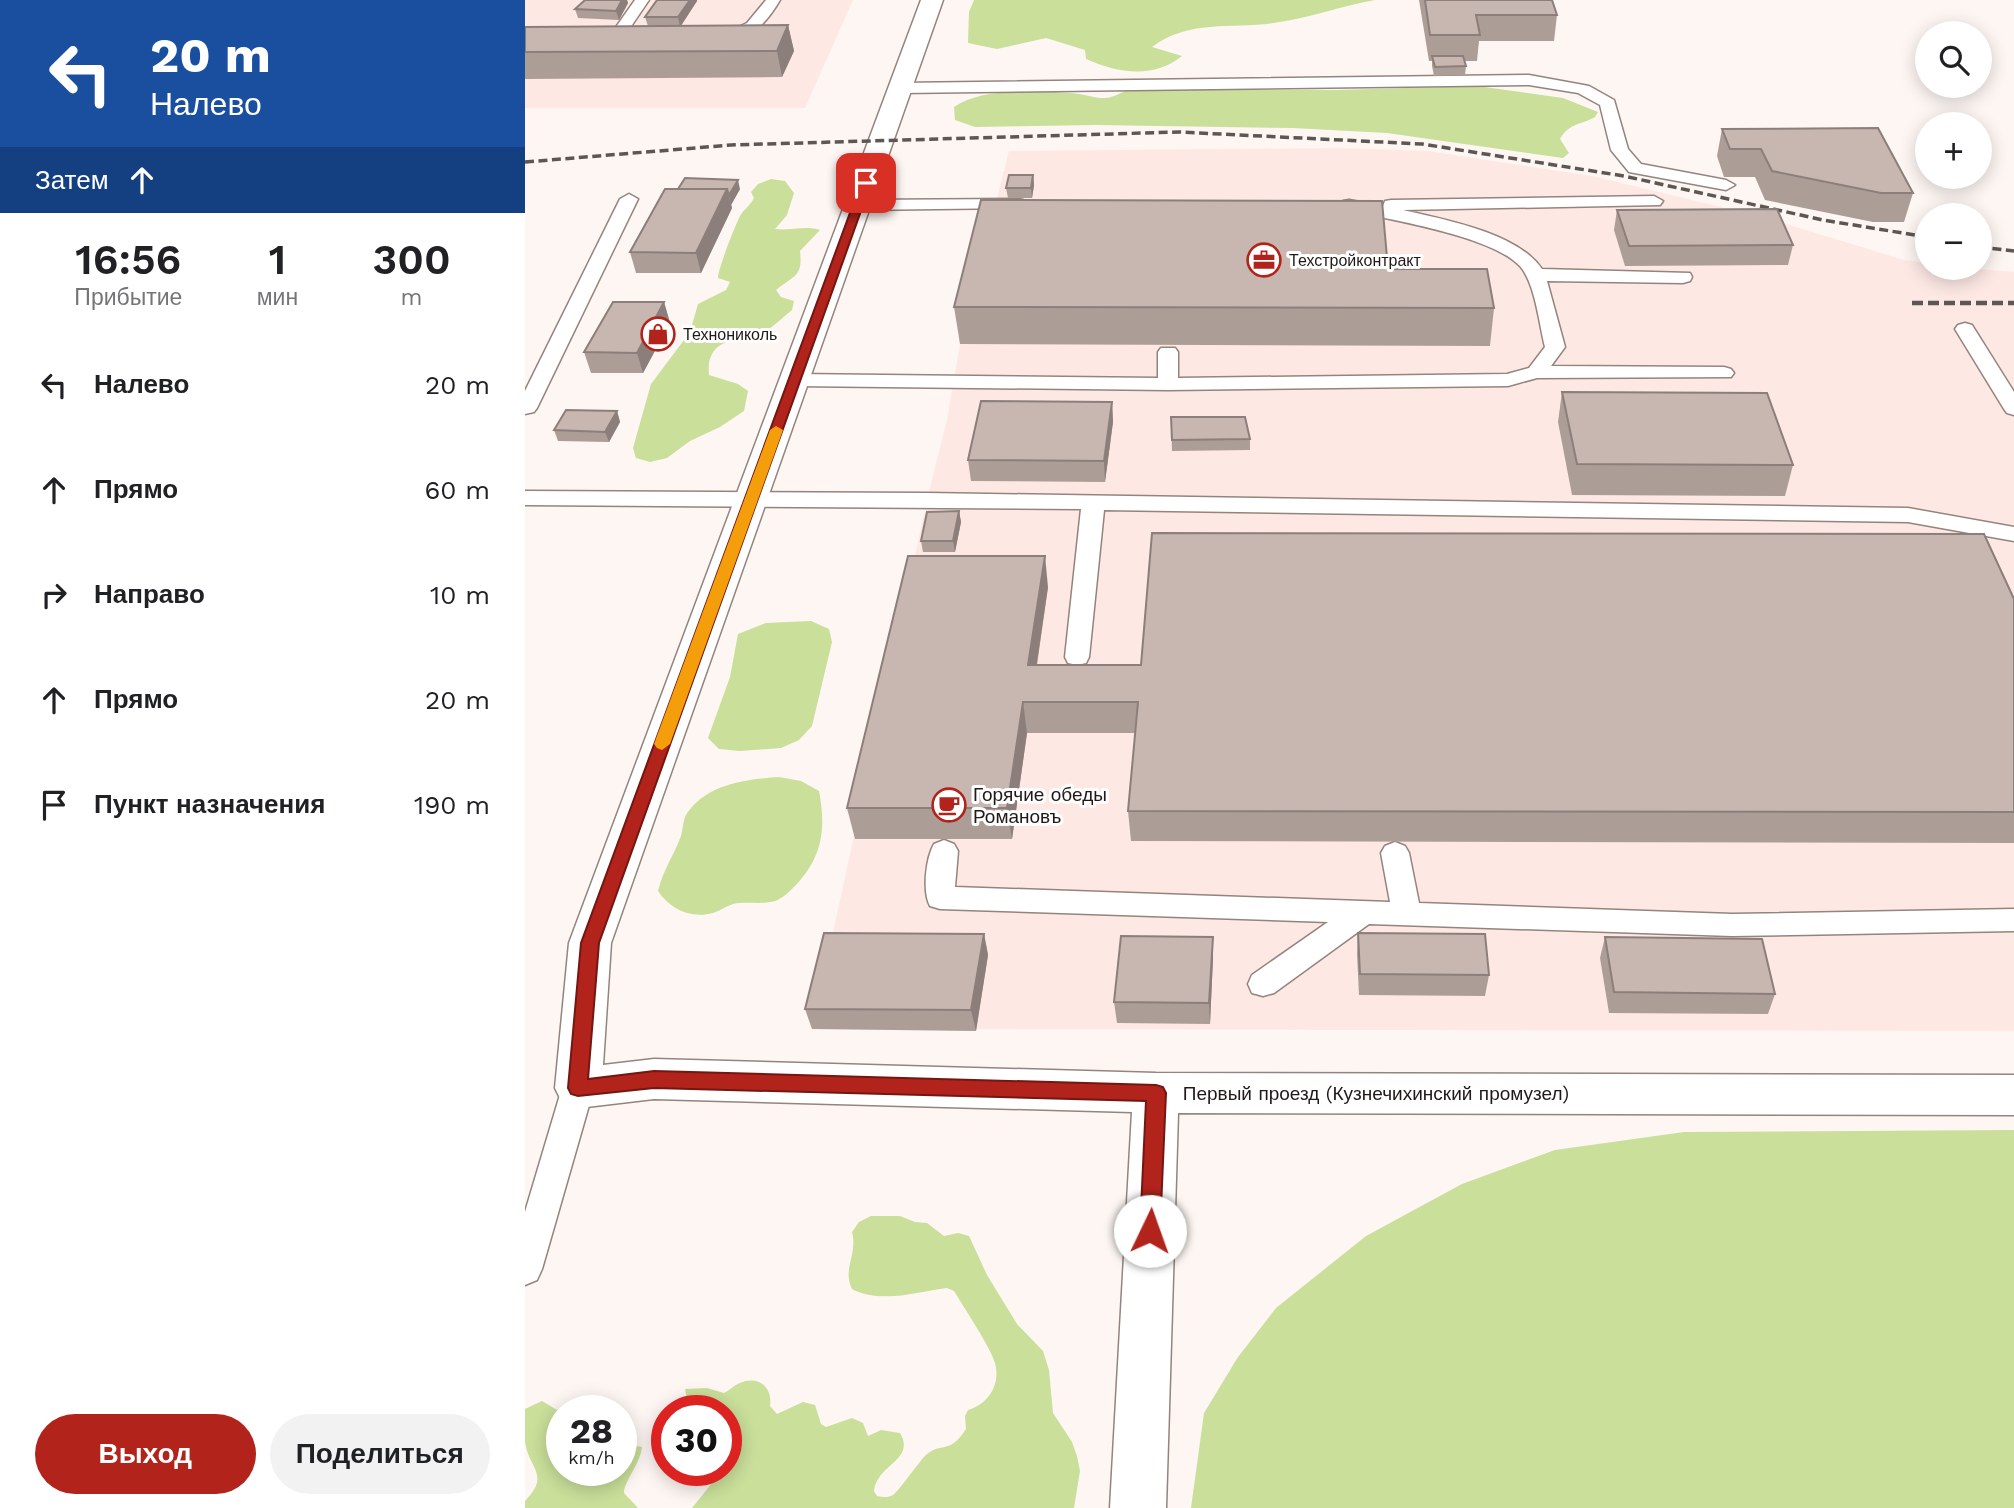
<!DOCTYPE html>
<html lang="ru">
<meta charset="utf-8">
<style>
:root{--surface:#fff;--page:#f2f2f2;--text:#202124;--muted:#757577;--accent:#b2231c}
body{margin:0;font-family:"Work Sans",sans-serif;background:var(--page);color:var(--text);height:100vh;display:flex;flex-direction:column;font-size:26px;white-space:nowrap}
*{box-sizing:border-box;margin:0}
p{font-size:23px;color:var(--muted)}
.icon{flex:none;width:38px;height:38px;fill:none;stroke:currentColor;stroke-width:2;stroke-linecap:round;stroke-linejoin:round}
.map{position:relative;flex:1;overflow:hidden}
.panel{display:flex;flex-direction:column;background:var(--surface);width:525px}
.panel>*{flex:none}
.hud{background:#1a4fa0;color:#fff;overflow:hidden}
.tools{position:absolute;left:1390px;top:21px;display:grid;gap:14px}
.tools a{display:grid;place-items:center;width:77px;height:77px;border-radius:50%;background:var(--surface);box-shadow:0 4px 18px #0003;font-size:35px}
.speed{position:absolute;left:21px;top:1395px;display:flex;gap:14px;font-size:35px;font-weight:700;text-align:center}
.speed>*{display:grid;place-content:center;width:91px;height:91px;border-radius:50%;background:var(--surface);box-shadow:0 4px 18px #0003;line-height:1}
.speed small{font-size:18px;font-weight:400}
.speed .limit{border:10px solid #d22;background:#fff;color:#111}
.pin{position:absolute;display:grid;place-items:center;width:60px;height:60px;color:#fff;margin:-30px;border-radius:14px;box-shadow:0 4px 10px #0006}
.me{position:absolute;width:77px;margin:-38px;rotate:3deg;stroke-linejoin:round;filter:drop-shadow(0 0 5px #0008)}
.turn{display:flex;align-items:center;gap:24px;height:147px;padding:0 35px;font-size:32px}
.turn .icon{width:91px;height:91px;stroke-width:2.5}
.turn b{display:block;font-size:49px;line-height:60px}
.then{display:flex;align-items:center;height:66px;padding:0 35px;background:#0003;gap:14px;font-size:26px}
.eta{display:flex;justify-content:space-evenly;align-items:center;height:119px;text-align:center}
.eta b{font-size:42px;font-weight:600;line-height:49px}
.button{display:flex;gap:14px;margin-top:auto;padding:14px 35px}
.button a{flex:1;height:80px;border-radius:42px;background:var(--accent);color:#fff;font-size:28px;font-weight:600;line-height:80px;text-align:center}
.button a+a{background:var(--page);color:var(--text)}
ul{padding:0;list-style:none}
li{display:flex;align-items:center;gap:21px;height:105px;padding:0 35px}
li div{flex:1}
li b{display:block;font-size:26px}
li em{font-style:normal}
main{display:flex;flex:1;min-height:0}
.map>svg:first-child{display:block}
.industrial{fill:#fde8e4}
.green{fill:#c9df9a}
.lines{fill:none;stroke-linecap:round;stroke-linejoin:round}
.service-casing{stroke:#94847d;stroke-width:3}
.minor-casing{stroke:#94847d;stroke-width:3}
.service{fill:#fff;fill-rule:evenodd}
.minor{fill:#fff;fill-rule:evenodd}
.rail-far1{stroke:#5d5653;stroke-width:3.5;stroke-dasharray:9 4.5;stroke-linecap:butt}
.rail{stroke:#5d5653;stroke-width:4.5;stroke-dasharray:11 5;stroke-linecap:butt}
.wall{fill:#ac9d97}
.shaded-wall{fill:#8c7f7b}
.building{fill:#c8b6b0;stroke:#8c7f7b;stroke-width:2}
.route{fill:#b2231c;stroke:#741712;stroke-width:2}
.slow{fill:#f59e0b}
.labels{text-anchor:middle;stroke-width:6;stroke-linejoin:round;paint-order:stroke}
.far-poi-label{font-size:16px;fill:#201917;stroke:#fff;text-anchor:start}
.poi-label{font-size:19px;fill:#201917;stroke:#fff;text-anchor:start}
.street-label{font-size:19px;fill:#201917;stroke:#fff}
</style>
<main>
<section class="panel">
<div class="hud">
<div class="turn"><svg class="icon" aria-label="left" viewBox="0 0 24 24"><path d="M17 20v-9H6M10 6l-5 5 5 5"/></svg><div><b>20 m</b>Налево</div></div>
<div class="then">Затем<svg class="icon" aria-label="ahead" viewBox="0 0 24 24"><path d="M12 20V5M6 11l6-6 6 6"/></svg></div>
</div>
<div class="eta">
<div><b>16:56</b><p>Прибытие</p></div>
<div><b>1</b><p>мин</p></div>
<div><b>300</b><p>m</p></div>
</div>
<ul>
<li><svg class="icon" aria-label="left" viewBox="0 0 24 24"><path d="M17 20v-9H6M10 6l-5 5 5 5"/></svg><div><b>Налево</b></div><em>20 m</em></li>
<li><svg class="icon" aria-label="ahead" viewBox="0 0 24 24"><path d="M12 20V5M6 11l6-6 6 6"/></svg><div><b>Прямо</b></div><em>60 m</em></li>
<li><svg class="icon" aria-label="right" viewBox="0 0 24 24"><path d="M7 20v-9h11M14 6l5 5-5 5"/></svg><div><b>Направо</b></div><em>10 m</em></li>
<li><svg class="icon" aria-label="ahead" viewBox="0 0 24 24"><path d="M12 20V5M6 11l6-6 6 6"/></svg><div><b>Прямо</b></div><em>20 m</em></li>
<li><svg class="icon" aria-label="arrive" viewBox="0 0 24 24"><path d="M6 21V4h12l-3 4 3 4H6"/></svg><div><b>Пункт назначения</b></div><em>190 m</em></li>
</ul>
<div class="button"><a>Выход</a><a>Поделиться</a></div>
</section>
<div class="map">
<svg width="1489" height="1508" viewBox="0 0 1489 1508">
<rect width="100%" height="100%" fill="#fdf6f3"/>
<g class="industrial">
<path d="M0,0H328L280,108H0Z"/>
<path d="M816,148L903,151L1067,176L1238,217L1379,260L1402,263V268H1442L1489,272V1031L287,1029L402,500L422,420L435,344L484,151Z"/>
</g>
<g class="green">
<path d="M449,0H850C816,6 782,19 748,23C706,29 664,19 627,47L657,56C629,79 592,73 561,59L560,50L521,38L472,49L443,43L444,12Z"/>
<path d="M952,86L1038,98L1073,112L1070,117C1056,125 1044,123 1035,139L1044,153L1038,158L862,133L768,128L571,125L450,127L430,120L429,107C457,87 512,91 545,93C573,95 575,105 602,90H812Z"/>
<path d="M246,179L260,181L269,193L262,215L250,229C266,231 280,225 295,230L275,251C278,277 269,275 251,290L256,297L269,301L267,310C258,317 247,329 236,333C213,340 180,338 184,375L213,384L223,391L219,411L195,427L165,441L142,458L125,462L111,458L108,448L126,384L165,332L173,304L201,290L205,282L193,278C193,269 210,226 215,216C219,209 225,206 229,198L226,192L233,184Z"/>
<path d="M286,621L304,629L307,642L287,726L274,740L256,748L215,751L194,749L183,738L205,677L213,634L241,623Z"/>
<path d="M254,777L276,781L294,791C301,828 298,856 271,885C266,890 257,899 250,901C237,905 221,901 208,904C201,906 195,911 188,913C165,919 145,909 133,891C138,870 149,855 156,836C158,829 158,821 161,815C180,784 222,779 254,777Z"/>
<path d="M1489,1130V1508H666L679,1413L713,1357L751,1308L841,1236L937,1184L1030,1150L1159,1132Z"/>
<path d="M346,1216H375L390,1222L402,1223L419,1236L433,1233L444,1236L462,1275L492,1324L518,1351L524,1370L528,1413L547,1442L552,1456L555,1471L549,1508H167L191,1478L190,1470H201V1410H164L160,1389L182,1388L199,1393C205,1390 209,1385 215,1383C233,1375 248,1387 245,1406L252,1414L278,1402L290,1405L296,1424L301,1427L327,1418L338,1423L343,1436L356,1430L375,1433C391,1460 352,1464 349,1491L352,1496C357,1497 363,1498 368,1495C373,1492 393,1463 400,1456C415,1441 424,1456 441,1429L440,1416L443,1410C463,1404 476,1385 470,1363C466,1348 438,1306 429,1291L422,1288C392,1292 356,1304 327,1289C317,1268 333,1255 327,1232L334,1222Z"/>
<path d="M17,1401L32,1410L40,1407L48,1410H37V1470H96L98,1455L111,1446L117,1447C115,1465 99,1481 99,1493L113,1508H0V1501C26,1475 4,1469 0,1442C0,1432 0,1420 0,1409Z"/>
</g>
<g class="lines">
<defs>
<g id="service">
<path d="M110,0H124L92,47H82L79,44Z"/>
<path d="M241,0H255C243,21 219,49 192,43L189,40L192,37L222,23Z"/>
<path d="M1004,75L1064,86L1089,100L1103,149L1116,164L1201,180L1210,185L1201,190L1104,172L1086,150L1075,105L1053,93L1004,85L376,93L368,88L376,83Z"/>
<path d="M104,194L113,199L12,408L9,412L0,414V391L95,199Z"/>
<path d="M1129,196L1138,201L1135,205L878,210C918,219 993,233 1017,269L1165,273L1167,277L1165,281L1158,283L1022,281L1040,347L1026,366L1199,367L1206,369L1209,373L1206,377L1012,378L983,386L643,390L270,386L263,384L260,380L263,376L270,374L633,378V352L636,348H650L653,352V378L982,374L1004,368L1020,347C1014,323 1011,290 998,270C975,236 858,219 818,209L815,205L818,201L824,200L858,206L860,201L866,200Z"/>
<path d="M492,199L498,200L501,204L498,208L333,210L324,205L333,200Z"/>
<path d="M1440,323L1447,325L1489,392V415L1482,413L1479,409L1430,329L1433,325Z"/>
<path d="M0,491L402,493L1383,508L1489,527V541L1383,522L579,510L564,657L561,663L552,665L543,663L540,657L556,509L0,505Z"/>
<path d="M419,840L429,844L433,851L430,887L865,902L856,853L860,846L870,842L880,846L884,853L894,903L1207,914L1489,909V931L1207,936L844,924L749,993L738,996L727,993L723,984L727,975L803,922L415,909L405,906C397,891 401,858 409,844Z"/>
<path d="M53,1075L64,1078L69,1088L17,1269L12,1280L0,1285V1212L37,1088L42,1078Z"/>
</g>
<path id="minor" d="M396,0H418L86,943L78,1065L129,1059L631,1073L1489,1075V1115L653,1113L641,1508H585L607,1112L129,1099L53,1108L37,1102L30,1088L44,943Z"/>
</defs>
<use href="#service" class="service-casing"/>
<use href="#minor" class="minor-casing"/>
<use href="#service" class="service"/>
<use href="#minor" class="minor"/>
<g class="rail-far1">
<path d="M0,162L206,145L654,132L897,144L1099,176L1298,220L1402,237"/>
<path d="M1454,247L1489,251"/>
</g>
<path class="rail" d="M1387,303H1489"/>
</g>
<g class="wall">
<path d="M60,0H102L103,3L94,20L53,18L50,9Z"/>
<path d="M132,0H172V1L156,26L263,25L269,51L257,77L0,79V27L123,26L120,17Z"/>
<path d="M894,0H1027L1032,15L1029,41H954L952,61H940L941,66L940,75L909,76L907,66V61H904Z"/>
<path d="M1197,129L1388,193L1379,222H1348L1240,200L1230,177H1199L1192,156Z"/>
<path d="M508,175L509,185L507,198H483L481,188Z"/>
<path d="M140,189H215L206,205L207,208L176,273H111L105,252Z"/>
<path d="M1092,210L1268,245L1263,265L1100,266L1089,230Z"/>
<path d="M863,269L969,308L965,346L435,344L429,307Z"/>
<path d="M139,302L145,323L118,373H66L59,352Z"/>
<path d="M1037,392L1268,465L1260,496L1047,495L1033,422Z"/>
<path d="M587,402L588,422L580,482L446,481L443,460Z"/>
<path d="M92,411L95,422L84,442L33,441L29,430Z"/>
<path d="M646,417L725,439V450L647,451Z"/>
<path d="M434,511L436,522L430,552H398L396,541Z"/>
<path d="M523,587L512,665H616L1489,599V843L606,841L603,811L610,733H502L487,839H330L322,808Z"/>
<path d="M833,933L964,975L960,996L834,995L832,954Z"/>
<path d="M459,934L463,955L451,1031L287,1029L280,1009Z"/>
<path d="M688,937V958L685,1024L592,1023L589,1002Z"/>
<path d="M1080,937L1250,994L1243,1014L1084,1013L1075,958Z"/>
</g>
<g class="shaded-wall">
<path d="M97,0H102L103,3L94,20L91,11Z"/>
<path d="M165,0H172V1L155,27L153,17Z"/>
<path d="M263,25L269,51L257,77L252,51Z"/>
<path d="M508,175L509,185L507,198L506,188Z"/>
<path d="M213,180L215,189L206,205L204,195Z"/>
<path d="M202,189L207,208L176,273L171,253Z"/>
<path d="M139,302L145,323L118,373L112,353Z"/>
<path d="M587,402L588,422L580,482L579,461Z"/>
<path d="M92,411L95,422L84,442L80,432Z"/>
<path d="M434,511L436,522L430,552L428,541Z"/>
<path d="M520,556L523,587L507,696L503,665Z"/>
<path d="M498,702L502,733L487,839L482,808Z"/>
<path d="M459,934L463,955L451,1031L446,1010Z"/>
<path d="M688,937V958L685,1024L684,1003Z"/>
</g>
<g class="building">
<path d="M60,0H97L91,11L50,9Z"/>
<path d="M132,0H165L153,17H120Z"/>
<path d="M900,0H1027L1032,15H951L955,35H905Z"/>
<path d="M263,25L252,51L0,52V27Z"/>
<path d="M907,56H938L941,66L910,67Z"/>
<path d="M1353,128L1388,193H1356L1247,171L1236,149H1205L1197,129Z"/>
<path d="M484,175H508L506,188H481Z"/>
<path d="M160,178L213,180L204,195L202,189H153Z"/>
<path d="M140,189H202L171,253L105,252Z"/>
<path d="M456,200L857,201L863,269H962L969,308L429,307Z"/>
<path d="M1252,209L1268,245L1104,246L1092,210Z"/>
<path d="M88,302H139L112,353L59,352Z"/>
<path d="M1037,392L1242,393L1268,465L1052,464Z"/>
<path d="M456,401L587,402L579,461L443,460Z"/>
<path d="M41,410L92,411L80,432L29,430Z"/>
<path d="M646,417H720L725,439L647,440Z"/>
<path d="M434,511L428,541H396L402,512Z"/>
<path d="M627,533L1459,534L1489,599V812L603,811L613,702H498L482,808H322L383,556H520L503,665H616Z"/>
<path d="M299,933L459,934L446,1010L280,1009Z"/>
<path d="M833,933L960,934L964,975L835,974Z"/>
<path d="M596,936L688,937L684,1003L589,1002Z"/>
<path d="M1080,937L1237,939L1250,994L1089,992Z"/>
</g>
<path class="route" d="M341,180L346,183L74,943L63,1079L129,1071L631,1085L638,1087L641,1093L635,1231L632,1238L625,1241L618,1238L615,1231L621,1101L129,1088L53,1096L46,1094L43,1088L56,943L336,183Z"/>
<path class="slow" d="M251,426L258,430L145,744L137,750L132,748L129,744L245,430Z"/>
<defs>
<symbol id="office-ring" viewBox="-11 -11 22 22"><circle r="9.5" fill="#fff" stroke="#b2231c" stroke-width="1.5"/><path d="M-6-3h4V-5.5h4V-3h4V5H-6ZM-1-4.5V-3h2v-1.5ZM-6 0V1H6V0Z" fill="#b2231c"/></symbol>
<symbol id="shop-ring" viewBox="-11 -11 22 22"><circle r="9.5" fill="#fff" stroke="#b2231c" stroke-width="1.5"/><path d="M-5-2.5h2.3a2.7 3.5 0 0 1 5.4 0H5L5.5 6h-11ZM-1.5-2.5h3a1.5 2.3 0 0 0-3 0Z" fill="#b2231c"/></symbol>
<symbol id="cafe-ring" viewBox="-11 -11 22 22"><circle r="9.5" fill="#fff" stroke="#b2231c" stroke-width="1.5"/><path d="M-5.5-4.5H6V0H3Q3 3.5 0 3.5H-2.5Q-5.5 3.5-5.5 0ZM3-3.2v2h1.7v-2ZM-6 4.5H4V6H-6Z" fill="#b2231c"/></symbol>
</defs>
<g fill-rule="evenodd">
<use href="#office-ring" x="720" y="241" width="38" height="38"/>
<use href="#shop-ring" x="114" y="315" width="38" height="38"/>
<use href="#cafe-ring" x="405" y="786" width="38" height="38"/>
</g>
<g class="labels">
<g class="far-poi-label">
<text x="764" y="266">Техстройконтракт</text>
<text x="158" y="340">Технониколь</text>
</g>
<g class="poi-label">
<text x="448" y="801">Горячие обеды<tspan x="448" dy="22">Романовъ</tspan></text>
</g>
<g class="street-label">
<text x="851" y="1100">Первый проезд (Кузнечихинский промузел)</text>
</g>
</g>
</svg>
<div class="tools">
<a><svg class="icon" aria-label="search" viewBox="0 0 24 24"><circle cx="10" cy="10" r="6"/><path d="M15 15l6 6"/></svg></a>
<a>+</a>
<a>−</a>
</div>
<div class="speed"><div>28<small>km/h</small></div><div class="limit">30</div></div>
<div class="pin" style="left:341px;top:183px;background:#d93025"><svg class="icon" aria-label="arrive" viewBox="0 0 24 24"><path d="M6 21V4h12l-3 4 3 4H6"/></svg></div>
<svg class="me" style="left:625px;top:1231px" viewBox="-20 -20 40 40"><circle r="19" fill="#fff"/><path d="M0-13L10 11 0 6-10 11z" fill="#b2231c"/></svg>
</div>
</main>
